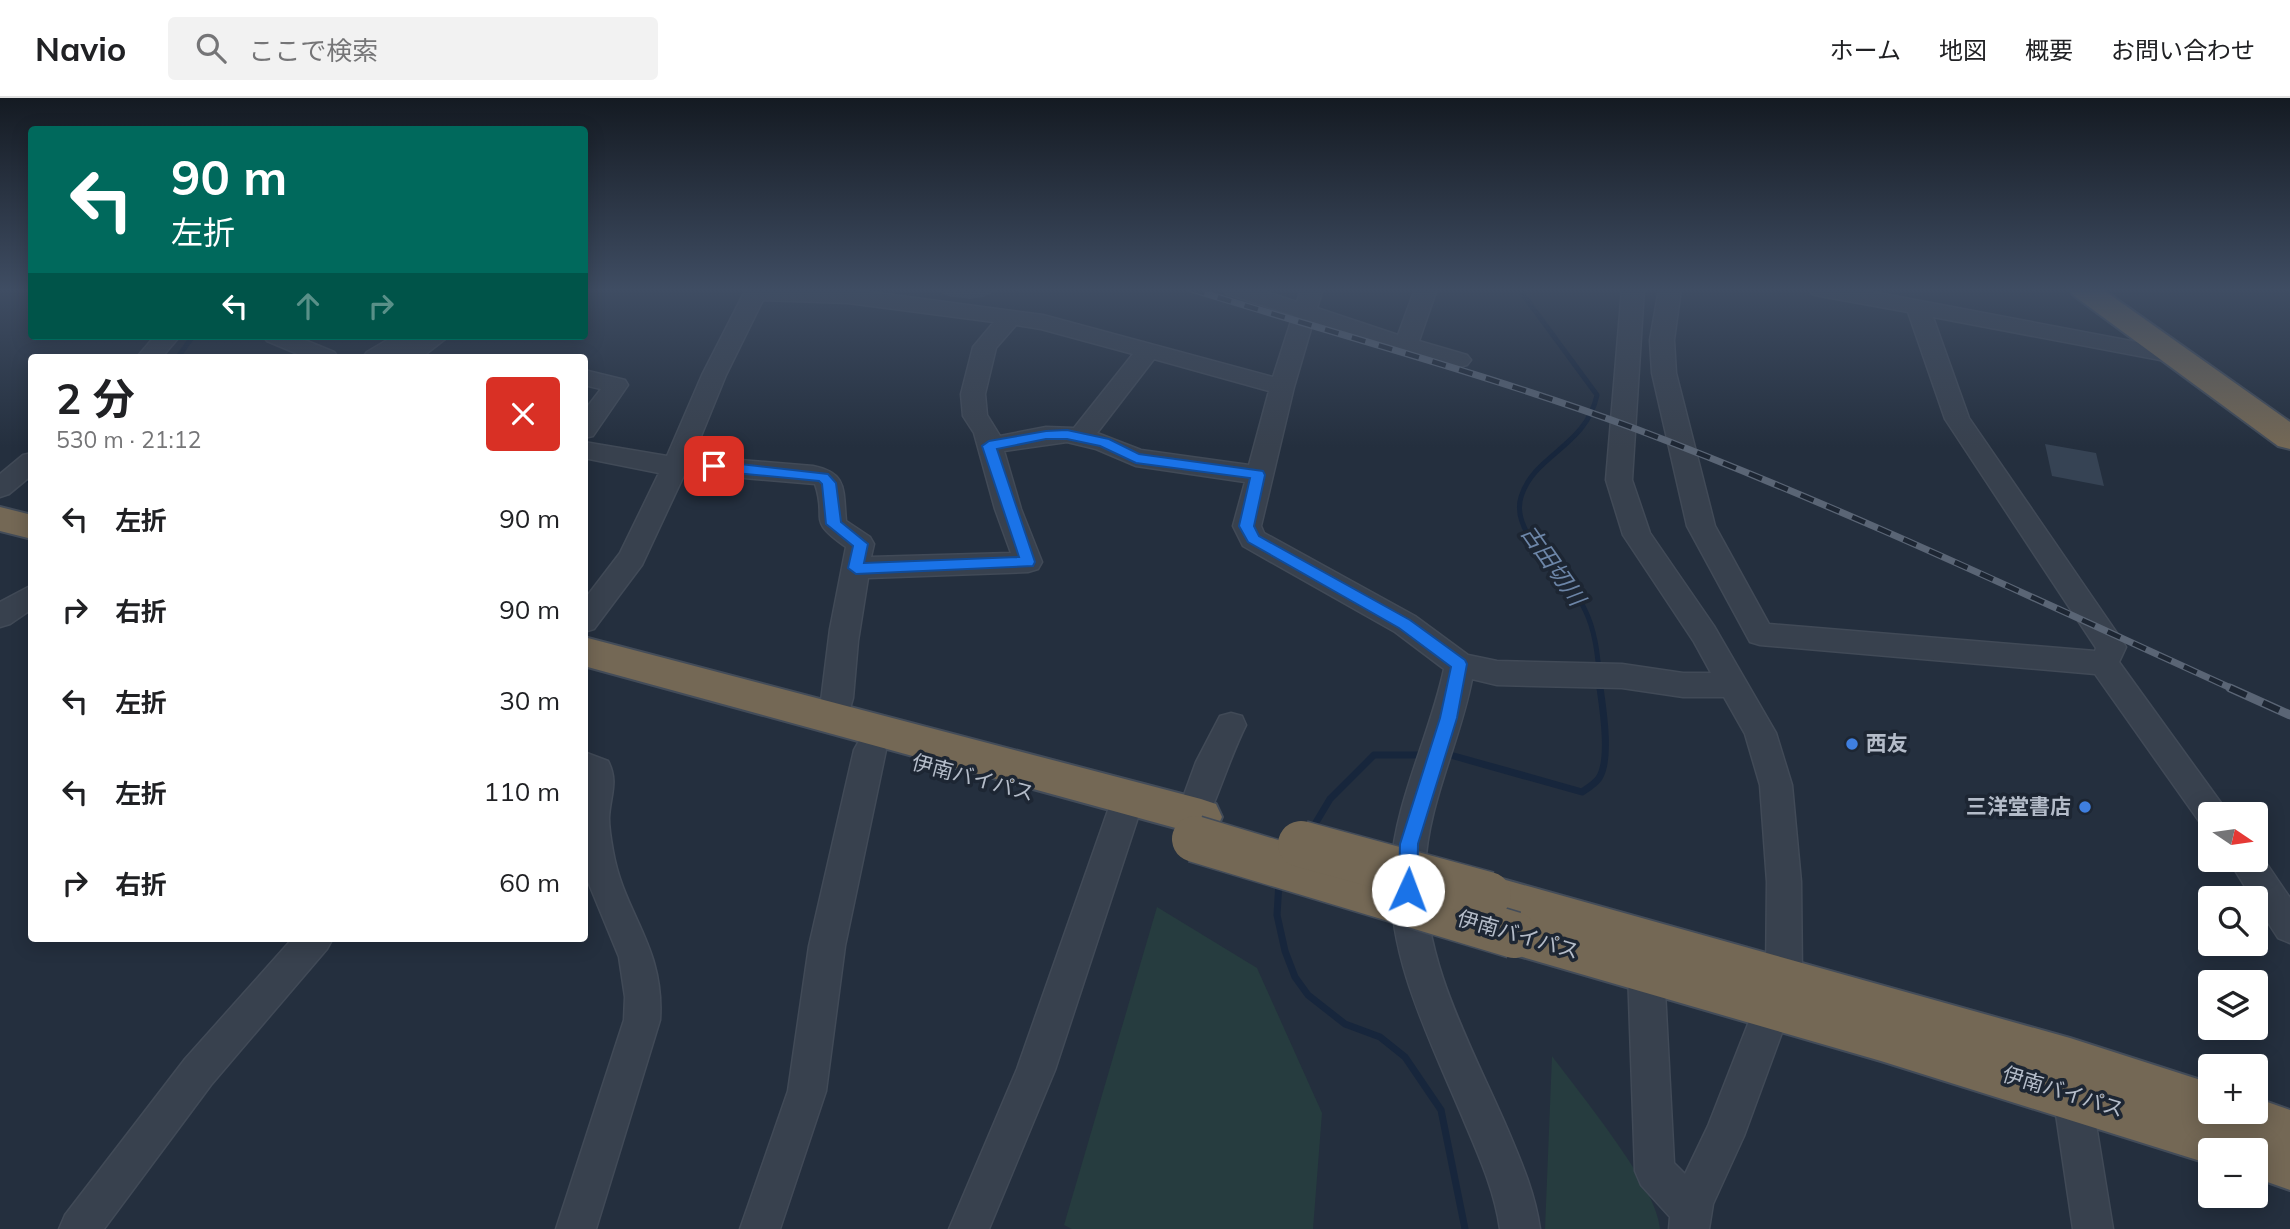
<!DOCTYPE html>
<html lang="ja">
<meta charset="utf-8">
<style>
:root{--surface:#fff;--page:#f2f2f2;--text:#202124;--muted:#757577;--line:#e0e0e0}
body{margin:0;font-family:Mulish,"Noto Sans JP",sans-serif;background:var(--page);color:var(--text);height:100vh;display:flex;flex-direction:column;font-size:26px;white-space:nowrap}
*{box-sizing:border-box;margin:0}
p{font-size:23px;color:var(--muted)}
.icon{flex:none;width:38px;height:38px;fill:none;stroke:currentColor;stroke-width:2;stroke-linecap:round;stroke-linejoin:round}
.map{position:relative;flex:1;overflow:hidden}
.sheet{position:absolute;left:28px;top:256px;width:560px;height:588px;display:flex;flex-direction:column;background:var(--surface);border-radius:7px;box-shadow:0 4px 18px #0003}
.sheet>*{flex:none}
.banner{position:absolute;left:28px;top:28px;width:560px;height:214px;border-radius:7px;box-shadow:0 4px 18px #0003;background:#00695c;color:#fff;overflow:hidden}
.needle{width:46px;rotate:103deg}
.controls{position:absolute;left:2198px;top:704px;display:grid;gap:14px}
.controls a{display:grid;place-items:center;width:70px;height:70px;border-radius:7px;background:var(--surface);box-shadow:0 4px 18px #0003;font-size:35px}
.pin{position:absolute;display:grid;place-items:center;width:60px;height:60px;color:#fff;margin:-30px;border-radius:14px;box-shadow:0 4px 10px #0006}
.me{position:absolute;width:77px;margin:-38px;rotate:2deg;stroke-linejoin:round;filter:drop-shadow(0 0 5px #0008)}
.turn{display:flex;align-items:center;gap:24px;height:147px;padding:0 28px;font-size:32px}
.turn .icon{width:91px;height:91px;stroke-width:2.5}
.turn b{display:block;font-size:49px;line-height:60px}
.lanes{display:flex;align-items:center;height:66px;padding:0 28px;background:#0003;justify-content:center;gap:35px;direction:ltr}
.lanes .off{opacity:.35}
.round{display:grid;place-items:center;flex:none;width:74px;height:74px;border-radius:7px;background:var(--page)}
.overview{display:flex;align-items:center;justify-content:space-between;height:119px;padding:0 28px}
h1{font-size:42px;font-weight:700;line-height:52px}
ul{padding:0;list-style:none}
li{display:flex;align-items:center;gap:21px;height:91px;padding:0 28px}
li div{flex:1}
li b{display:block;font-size:26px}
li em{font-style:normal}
header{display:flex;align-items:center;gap:42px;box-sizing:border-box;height:98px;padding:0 35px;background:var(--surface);border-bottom:2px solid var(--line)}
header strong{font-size:33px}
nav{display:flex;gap:38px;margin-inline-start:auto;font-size:24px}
.search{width:490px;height:63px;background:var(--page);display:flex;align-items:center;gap:18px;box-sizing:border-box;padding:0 24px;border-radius:7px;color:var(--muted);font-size:26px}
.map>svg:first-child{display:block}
.green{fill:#263c3f}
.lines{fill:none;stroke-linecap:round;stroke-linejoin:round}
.stream-far1{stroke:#17263c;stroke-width:5}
.stream{stroke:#17263c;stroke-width:7}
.building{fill:#364354}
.minor-casing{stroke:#414a57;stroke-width:3}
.highway-casing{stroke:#434c59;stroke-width:4}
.minor{fill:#38414e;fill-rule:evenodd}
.highway{fill:#746855;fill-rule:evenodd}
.rail-far1-casing{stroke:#5a6575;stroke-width:7}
.rail-casing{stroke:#5a6575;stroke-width:9}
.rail-far1{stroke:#1d2633;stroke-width:4.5;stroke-dasharray:14;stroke-linecap:butt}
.rail{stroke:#1d2633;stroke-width:6;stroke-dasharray:18;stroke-linecap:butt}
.highway-bridge-casing{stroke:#434c59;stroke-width:49;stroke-linecap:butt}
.highway-bridge{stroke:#746855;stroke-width:46}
.route{fill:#1a73e8;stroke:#114b97;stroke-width:2}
.shop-dot{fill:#3f7fe0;stroke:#1d2633;stroke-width:2.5}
.labels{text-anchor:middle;stroke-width:7;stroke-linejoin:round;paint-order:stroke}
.poi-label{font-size:21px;font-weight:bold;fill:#b4bcc9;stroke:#1d2633;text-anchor:start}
.street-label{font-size:21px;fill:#b4bcc9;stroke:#1d2633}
.water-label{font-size:23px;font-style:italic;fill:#6d86a8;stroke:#1d2633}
</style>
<header>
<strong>Navio</strong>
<div class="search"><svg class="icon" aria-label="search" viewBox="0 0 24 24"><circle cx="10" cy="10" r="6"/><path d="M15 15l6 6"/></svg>ここで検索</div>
<nav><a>ホーム</a><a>地図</a><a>概要</a><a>お問い合わせ</a></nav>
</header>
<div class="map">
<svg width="2290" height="1131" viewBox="0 0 2290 1131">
<rect width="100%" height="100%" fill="#242f3e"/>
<g class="green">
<path d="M1157,809L1257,870L1322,1015L1313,1131H1072L1064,1127Z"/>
<path d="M1552,958C1579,995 1658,1089 1660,1131H1545Z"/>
</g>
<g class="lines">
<g class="stream-far1">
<path d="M1519,191L1597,297C1586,349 1534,356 1521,399C1509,438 1569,477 1585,512C1597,536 1598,565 1601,591"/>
<path d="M178,259L193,238"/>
<path d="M28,382L32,379"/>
</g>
<g class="stream">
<path d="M1454,658L1582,694C1588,690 1595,686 1599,680C1611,662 1603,611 1600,590"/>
<path d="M1312,731L1330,701L1374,657H1419"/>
<path d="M1279,784L1277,817L1285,853L1295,879L1308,897L1345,926L1380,939L1405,959L1441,1012L1465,1131"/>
</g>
</g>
<g class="building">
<path d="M935,191H1000L983,199L970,201L947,198Z"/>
<path d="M2045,346L2096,355L2104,388L2052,378Z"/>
</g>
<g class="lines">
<defs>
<g id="minor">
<path d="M746,191H848L1043,217L1273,279L1293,217L1227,196L1224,191H1258L1297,204L1301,191H1323L1317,210L1398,237L1415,191H1437L1419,243L1467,257L1471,262L1467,267L1459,269L1451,267L1313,224L1294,289L1261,428L1264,435L1415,518L1468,557L1497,563L1622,566L1683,575H1711L1694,544L1623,437L1606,382L1622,191H1644L1632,382L1650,435L1714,528L1776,635L1792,687L1801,784L1802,880L1744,1038L1713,1106L1709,1131H1669L1670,1119L1641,1087L1635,1073L1628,873L1633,861L1646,856L1659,861L1664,873L1674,1065L1685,1076L1708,1028L1766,880L1767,784L1760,687L1745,636L1724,599H1683L1622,590L1497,587L1472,581C1460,645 1427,706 1425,772C1422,863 1472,949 1507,1030C1521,1063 1535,1095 1540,1131H1500C1495,1095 1481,1063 1467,1030C1434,949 1386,862 1391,771C1395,704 1430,637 1444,571L1395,534L1243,448L1233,428L1245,384L1136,368L1096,351L1067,344L1004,353L1021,411L1042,464L1038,471L1028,474L868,480L858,543L853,600L845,628L834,631L823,628L819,619L830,531L846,449C805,420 828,424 815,386L685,375L642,467L594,531L584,534V502L620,455L659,375L584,360V344L667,358L702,277ZM763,202L848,205L994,224L973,249L961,296L963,318L974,335L995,411L1011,455L871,459L874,446L870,439L846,423C843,392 848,375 813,368L693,358L726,277ZM1016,227L1041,231L1133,256L1074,330L1046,329L1000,338L987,317L985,296L996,250ZM1154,261L1269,293L1249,367L1141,352L1097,335Z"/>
<path d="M1659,191H1681L1674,242L1676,275L1715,428L1769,526L2095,553L2096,550L1945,321L1908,214L1820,198L1812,196L1809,191H1857L2184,253L2188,258L2184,263L2176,265L1933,219L1969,320L2121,541L2126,549L2119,564L2229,716H2210V729L2201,726L2095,576L1760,547L1750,544L1687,428L1652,275L1650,242Z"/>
<path d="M155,238H180L162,259H137Z"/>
<path d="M263,238H295L334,254L338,259H305L267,243Z"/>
<path d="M394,238H449L422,259H394L396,257L363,259L367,254Z"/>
<path d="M584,272L625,282L628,287L593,338L584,340V313L601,291L584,287Z"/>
<path d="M32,355V377L9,396L0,399V376L23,357Z"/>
<path d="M32,487V511L10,526L0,529V504Z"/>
<path d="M1231,615L1242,618L1246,627C1230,659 1220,694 1205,726L1193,730L1181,726L1177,716L1196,664L1220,618Z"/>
<path d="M870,639L881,643L886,652L845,848L826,993L780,1131H740L788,993L809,848L854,652L859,643Z"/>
<path d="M584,654L608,663C619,684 610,698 609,720C609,731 611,742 613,753C624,817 665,848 660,922L596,1131H556L624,922L625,899L619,859L584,774Z"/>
<path d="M1129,685L1140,688L1145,698L1055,972L989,1131H949L1017,971L1113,698L1118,688Z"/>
<path d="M2256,750L2290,800V845L2278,840L2256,806V800H2252L2228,761H2256Z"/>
<path d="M293,840H333L327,851L211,987L104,1131H59L65,1117L185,961Z"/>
<path d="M2072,977L2086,983L2091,996L2113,1131H2073L2053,996L2058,983Z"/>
</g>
<g id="highway">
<path d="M2069,191H2102L2290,324V351L2278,348L2073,197Z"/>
<path d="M0,409L32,417V441L0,433Z"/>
<path d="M584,539L1201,701L1216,706L1222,719L1216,732L1201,737L584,568Z"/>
<path d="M1488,777L2070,940L2210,985V1013H2256V1000L2290,1012V1092L2256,1080V1052H2210V1066L1881,963L1498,852L1491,837L1498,822L1502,821L1472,811L1466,797L1472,783Z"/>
</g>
</defs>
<use href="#minor" class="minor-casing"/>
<use href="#highway" class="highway-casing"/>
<use href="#minor" class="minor"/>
<use href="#highway" class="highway"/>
<defs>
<path id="rail-far1" d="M1191,191C1339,237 1490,277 1636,331C1840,408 2035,501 2233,591"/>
<path id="rail" d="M2230,590L2290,617"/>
</defs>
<use href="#rail-far1" class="rail-far1-casing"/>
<use href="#rail" class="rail-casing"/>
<use href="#rail-far1" class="rail-far1"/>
<use href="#rail" class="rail"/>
<defs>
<g id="highway-bridge">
<path d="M1195,741L1514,837"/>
<path d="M1301,746L1488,797"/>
</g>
</defs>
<use href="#highway-bridge" class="highway-bridge-casing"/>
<use href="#highway-bridge" class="highway-bridge"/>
</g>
<linearGradient id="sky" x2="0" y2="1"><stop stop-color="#141a22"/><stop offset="0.55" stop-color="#3f4d63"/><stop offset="1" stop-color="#3f4d63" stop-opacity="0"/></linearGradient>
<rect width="2290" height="349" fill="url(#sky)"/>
<path class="route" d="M1067,332L1109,341L1139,356L1263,373L1265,377L1254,428L1259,438L1410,522L1465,562L1467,566L1457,620L1418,746L1417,792L1414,798L1408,800L1401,798L1399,792L1400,746L1440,620L1451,569L1399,530L1248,444L1239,428L1250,380L1136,365L1100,348L1067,341H1046L997,351L1035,464L1033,468L856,476L848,470L853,448L826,426L822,386L819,383L714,373L707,368L714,363L828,376L836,385L841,424L868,446L864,465L1019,459L982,348L989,343L1046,333Z"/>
<g class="shop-dot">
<circle cx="1852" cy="646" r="7"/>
<circle cx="2085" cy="709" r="7"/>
</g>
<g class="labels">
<g class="poi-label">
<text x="1866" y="653">西友</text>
<text x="2071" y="716" text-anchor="end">三洋堂書店</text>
</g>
<g class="street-label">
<text transform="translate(973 680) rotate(15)" y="7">伊南バイパス</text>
<text transform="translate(1518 837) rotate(16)" y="7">伊南バイパス</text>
<text transform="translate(2063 994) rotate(17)" y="7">伊南バイパス</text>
</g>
<g class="water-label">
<text transform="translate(1553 467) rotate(55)" y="8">古田切川</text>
</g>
</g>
</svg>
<div class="controls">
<a><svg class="needle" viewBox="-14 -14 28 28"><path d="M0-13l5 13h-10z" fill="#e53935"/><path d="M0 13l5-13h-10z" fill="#757577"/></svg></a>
<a><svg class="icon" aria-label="search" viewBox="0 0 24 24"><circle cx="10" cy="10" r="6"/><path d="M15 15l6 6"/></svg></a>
<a><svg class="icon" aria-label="layers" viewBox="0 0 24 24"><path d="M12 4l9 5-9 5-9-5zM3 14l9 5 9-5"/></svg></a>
<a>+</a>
<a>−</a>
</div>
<div class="pin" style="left:714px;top:368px;background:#d93025"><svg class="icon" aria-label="arrive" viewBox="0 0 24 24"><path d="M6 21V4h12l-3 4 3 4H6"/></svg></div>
<svg class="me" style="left:1408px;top:792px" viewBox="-20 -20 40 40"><circle r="19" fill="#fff"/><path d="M0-13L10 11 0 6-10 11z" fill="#1a73e8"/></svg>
<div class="banner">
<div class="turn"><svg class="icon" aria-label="left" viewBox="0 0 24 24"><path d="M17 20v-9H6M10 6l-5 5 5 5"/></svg><div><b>90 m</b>左折</div></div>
<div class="lanes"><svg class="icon" aria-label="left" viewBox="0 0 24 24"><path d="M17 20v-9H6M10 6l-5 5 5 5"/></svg><svg class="icon off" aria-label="ahead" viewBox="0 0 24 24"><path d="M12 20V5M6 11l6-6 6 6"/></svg><svg class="icon off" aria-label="right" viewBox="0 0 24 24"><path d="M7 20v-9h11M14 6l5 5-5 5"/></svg></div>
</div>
<section class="sheet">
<div class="overview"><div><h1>2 分</h1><p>530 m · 21:12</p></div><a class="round" style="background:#d93025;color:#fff"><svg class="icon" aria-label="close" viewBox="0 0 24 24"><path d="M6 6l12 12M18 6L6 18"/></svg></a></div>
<ul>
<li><svg class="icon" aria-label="left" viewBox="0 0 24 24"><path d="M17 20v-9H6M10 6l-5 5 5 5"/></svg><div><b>左折</b></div><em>90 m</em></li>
<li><svg class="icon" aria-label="right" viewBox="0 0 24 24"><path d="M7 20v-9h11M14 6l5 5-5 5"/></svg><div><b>右折</b></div><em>90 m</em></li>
<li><svg class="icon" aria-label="left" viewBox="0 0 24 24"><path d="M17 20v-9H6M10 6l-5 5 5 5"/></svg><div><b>左折</b></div><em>30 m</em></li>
<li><svg class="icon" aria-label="left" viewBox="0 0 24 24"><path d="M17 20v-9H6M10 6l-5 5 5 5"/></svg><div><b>左折</b></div><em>110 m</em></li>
<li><svg class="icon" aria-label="right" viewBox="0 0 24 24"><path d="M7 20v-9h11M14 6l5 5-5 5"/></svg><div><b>右折</b></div><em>60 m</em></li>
</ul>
</section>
</div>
